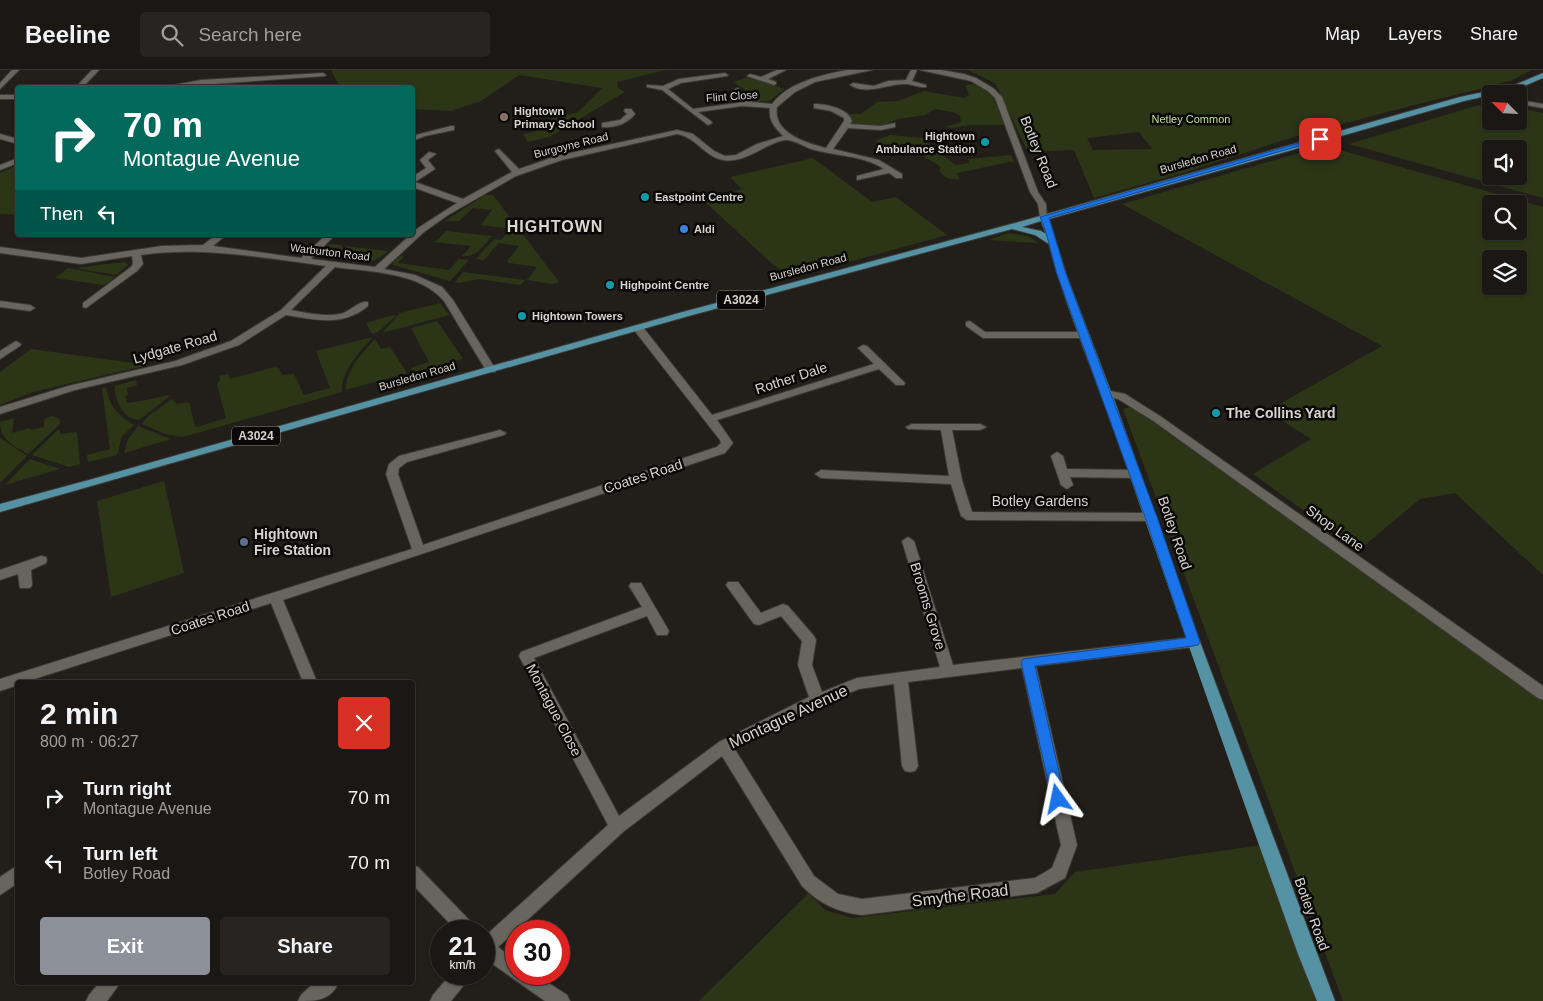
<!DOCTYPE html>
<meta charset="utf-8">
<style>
:root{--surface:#1a1714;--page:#272422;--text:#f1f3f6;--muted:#9f9fa0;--line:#383634;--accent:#8c9099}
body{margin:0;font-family:Arial,sans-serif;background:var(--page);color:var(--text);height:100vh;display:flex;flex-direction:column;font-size:19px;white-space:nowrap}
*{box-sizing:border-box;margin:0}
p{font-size:16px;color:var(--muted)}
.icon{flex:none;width:28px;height:28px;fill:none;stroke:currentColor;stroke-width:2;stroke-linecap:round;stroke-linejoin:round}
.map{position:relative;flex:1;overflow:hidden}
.side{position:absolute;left:15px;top:610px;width:400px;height:305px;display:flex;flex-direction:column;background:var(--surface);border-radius:5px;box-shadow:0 1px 4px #0004,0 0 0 1px var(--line)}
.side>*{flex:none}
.hud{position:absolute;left:15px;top:15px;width:400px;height:152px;border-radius:5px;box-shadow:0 1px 4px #0004,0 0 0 1px var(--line);background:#00695c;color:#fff;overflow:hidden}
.needle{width:32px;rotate:294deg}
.controls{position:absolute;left:1482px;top:15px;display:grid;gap:10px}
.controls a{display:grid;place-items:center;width:45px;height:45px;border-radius:5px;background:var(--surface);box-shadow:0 1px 4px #0004,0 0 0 1px var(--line);font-size:25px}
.speed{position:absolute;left:430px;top:850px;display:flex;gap:10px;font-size:25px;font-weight:700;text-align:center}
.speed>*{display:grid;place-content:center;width:65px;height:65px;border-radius:50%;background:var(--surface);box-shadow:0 1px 4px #0004,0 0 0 1px var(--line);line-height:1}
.speed small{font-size:12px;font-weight:400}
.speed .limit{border:8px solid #d22;background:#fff;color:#111}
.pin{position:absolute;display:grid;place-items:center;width:42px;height:42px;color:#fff;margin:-21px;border-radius:10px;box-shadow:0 2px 8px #0006}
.me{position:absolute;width:55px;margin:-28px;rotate:348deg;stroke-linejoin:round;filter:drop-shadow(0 0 4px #0008)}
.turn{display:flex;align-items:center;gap:18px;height:105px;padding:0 25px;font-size:22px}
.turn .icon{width:65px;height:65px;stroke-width:2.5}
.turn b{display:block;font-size:35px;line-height:42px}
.then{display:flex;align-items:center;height:48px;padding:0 25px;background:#0003;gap:10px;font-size:19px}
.round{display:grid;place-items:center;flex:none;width:52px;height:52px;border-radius:5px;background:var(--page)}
.head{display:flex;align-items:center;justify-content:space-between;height:85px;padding:0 25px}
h1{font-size:30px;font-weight:600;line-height:38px}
.button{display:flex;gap:10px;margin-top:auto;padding:10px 25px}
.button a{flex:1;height:58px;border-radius:5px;background:var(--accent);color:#fff;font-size:20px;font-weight:600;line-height:58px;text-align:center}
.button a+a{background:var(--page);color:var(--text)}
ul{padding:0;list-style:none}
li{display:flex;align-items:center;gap:15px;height:65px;padding:0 25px}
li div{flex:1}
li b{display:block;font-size:19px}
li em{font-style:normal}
header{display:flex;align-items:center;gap:30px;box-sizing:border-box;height:70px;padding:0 25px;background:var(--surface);border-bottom:1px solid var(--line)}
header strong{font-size:24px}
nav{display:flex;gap:28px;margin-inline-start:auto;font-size:18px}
.search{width:350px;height:45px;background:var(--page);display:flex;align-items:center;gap:12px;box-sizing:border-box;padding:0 18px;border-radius:5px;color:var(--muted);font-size:19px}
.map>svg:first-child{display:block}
.green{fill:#2c3617;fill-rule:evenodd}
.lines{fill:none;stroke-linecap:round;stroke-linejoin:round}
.minor-casing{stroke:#3c3a36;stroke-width:2}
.major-casing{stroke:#3c3a36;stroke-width:2}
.minor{fill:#68645e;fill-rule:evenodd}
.major{fill:#5492a4;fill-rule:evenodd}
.route{fill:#1a73e8;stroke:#114b97}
.education-dot{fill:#8d6e63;stroke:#0a0907;stroke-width:2}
.culture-dot{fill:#0f9aa8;stroke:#0a0907;stroke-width:2}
.shop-dot{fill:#3f7fe0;stroke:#0a0907;stroke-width:2}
.service-dot{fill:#5c6f8a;stroke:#0a0907;stroke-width:2}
.labels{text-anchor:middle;stroke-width:5;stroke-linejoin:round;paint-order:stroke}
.far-street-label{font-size:11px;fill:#d6d4d0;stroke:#0a0907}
.far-poi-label{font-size:11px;font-weight:bold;fill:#d6d4d0;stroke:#0a0907;text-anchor:start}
.far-park-label{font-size:11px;fill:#c6de99;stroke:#0a0907}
.shield{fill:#0a0907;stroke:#999794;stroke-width:1}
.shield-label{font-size:12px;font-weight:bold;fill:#d6d4d0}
.street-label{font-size:14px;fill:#d6d4d0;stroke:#0a0907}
.poi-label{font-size:14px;font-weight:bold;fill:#d6d4d0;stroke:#0a0907;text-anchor:start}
.far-district-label{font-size:16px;font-weight:bold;letter-spacing:1px;fill:#dcd8d1;stroke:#0a0907}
.near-street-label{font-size:16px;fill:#d6d4d0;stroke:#0a0907}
</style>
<header>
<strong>Beeline</strong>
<div class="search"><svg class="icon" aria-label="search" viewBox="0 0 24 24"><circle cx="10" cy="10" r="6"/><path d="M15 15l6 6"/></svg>Search here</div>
<nav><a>Map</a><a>Layers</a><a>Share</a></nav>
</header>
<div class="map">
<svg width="1543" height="931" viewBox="0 0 1543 931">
<rect width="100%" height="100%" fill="#221f1a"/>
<g class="green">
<path d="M331,0H665L617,12L618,18L625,22L549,67L528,72L523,64L535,62L543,51L578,42L602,18L519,5L481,31L451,41L413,39L412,18L340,17Z"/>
<path d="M968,0H1532L1512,10L1480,19L1414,35L1290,68L1183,103L1094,128L1074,80L1028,82L995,13ZM1139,62L1152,79L1093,80L1087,68Z"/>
<path d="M747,7L785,19L769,31L754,32L752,25L734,12Z"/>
<path d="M975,14C994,21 997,38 1005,55H971L952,58L945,57L961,52L960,46L953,42L935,39L925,45L898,49L882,56L852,55L848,44H861L877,32L898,31L924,21L964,28L969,25L965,15Z"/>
<path d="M1491,33V51H1519V38L1543,43V128L1349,74L1472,37ZM1491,79H1519V106H1491Z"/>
<path d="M890,65L923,68L936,81L956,95L969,93L968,89L1011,85L1014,91L957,103L959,109C951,110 943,108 939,100L941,97L904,74L876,79L875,77L877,70Z"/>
<path d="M1327,75L1347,82L1543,137V505L1455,423L1420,429L1359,480L1253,404L1311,369L1267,341L1382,276L1122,134ZM1491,134H1519V161H1491ZM1491,189H1519V216H1491Z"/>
<path d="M813,88L872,132L896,127L947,165L790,208L768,190L703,130L742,119L730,107Z"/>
<path d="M17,95V145L0,144V103Z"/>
<path d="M485,125H493L559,212L552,214L527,210L537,197L509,193L507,191L519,176L499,173L484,190L476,189L494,169L501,170L511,159L481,155L492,140L473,138L459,151H445Z"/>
<path d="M446,161L492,166C483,176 476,188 462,186L471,176L435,172Z"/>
<path d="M1008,163L1028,166L1038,173L989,170Z"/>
<path d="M329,174L341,175L353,191L316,186Z"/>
<path d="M346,176L388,181C379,190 371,193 358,191Z"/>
<path d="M402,185L404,186L398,193L449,200L459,189L469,190L450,211L393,195V192Z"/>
<path d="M124,192L128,194V195L116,205L75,198Z"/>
<path d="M68,198L115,207L104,215L55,208Z"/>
<path d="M463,202L525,210L521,215L478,209L459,213L455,212Z"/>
<path d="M440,233L449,245L382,263L400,243Z"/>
<path d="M393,245L396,246L378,262L372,264L366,253Z"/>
<path d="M437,251L463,289L413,302L411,298L429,292L411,258Z"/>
<path d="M373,267C360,281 341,301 342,322L183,367L165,364L142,354L147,347L172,329L177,334L189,332L195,356L197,357L226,348L217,314L220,310L219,306L228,304L230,309L275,297L279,298L282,305L294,304L304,325L330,318L316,281Z"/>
<path d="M375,269L381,279L390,277L407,303L346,320C345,301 363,282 375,269Z"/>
<path d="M31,279L148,295L33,322L0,335V302Z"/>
<path d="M136,310L137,315L127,318L128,325L125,326L127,333C141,331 154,329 167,325L170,326L139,350C122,349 116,330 114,316Z"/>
<path d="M106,317C110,338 117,344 134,355L122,366L117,385L88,392L87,385L110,379L102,318Z"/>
<path d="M1132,337L1543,632V931H1343L1123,339Z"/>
<path d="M52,346L60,349V354L28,384C14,376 0,370 0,352L14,348L12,363L30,358L31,360L44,357V349Z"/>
<path d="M138,356L171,369L124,383L128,369Z"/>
<path d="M59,359L61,364L77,362L80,394L69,397L32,385Z"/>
<path d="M0,368L27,386L0,413Z"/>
<path d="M30,389L60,399L5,415Z"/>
<path d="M164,411L184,503L111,527L97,431Z"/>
<path d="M1262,775L1318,931H699L809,823L825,840L852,848L1055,824L1075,802Z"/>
</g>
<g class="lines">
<defs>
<g id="minor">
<path d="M12,0H19L0,19V13Z"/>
<path d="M92,0H99L82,18H75Z"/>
<path d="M777,0H786L768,9L776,12V14L774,15L747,6L750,4L761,7Z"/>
<path d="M847,0H872L815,12L795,22L777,37C772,63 807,73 826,78L844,51V48L831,41L814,38V34C826,34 848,38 852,51L850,54L881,56L895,53V57L881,60L848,58L833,79L879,90L902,104V108H896L889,103L857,110V106L884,99C863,85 834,86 811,79C804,76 792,69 785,70C765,73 745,94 723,90C705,87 696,67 677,64L562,90L516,106L448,145L424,162L384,199L415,205L442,217L453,230L496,300L495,302H487L444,231C420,202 370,202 335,197L291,240C307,243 324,247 340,244C350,242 359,230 368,232V236C343,257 315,250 286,245L239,275L182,295L75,320L0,344V337L68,316L175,291L231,271L281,240L326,196C264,188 203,176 141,185L143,194L137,201L86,238L83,237V233L131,197L133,194L132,186L81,194L0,183V177L81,188L162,176L203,175L216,165H226L213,176L301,188L326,165H335L311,189L375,197L418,158L457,133L412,117V107L426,98L420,90L429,82L436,84L428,90L435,99L415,112L463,129L512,102L495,81L499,79L519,99L557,86L677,60L693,64L714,81L725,86L736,85L757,74L783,66C775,58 768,50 770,38L742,36L698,42L711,51L712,53L708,55L662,20L647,17V15L663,16L679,9L725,3L728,5L727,6L681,13L668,19L693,39L744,32L734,20L738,18L752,32L772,34C789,12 821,5 847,0Z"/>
<path d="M911,0H917L912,11L926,15V17C920,18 914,15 907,14C888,13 867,26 850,15L853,13L874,16L888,11L906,10Z"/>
<path d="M920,0H941L964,4L976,8L993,18L1002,27L1038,122L1046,134L1047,149L1040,147L1038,134L1030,122L995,28L988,21L971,11Z"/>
<path d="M323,3L326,5L325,6L157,18L201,10Z"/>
<path d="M1499,19L1511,22V24L1497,22L1495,21Z"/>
<rect x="0" y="25" width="18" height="4"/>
<path d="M1519,30L1543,34V38L1519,34Z"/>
<path d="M625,39H631L635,44C627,54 615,58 602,57V53L620,50L627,44L624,41Z"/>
<path d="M451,56H454V60L425,66L412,71V66Z"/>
<path d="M0,64L18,69V74L0,69Z"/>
<path d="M18,88V93L0,100V95Z"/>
<path d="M0,231L30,235L35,238L30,241L0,237Z"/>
<path d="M970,251L985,262H1085L1090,265L1085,268H983L966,256V252Z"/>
<path d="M638,255L642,256L712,345L874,294L858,278L863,275L867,276L905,313L904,315H896L879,299L717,350L733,373L725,383L283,530L317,612H303L271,533L25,612H18V615L0,621V609L412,479L386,404L389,394L399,386L500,360L506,363L504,365L407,392L399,398L398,404L423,475L717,377L721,373L720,370L634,260V256Z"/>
<path d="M16,271L21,274L20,276L0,289V281Z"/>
<path d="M1106,320L1125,324L1160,346L1543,616V630L1538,628L1152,350L1118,329L1102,325L1101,323Z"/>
<path d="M912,354H980L986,357L980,360H952L962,410L972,442L1151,443L1157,447L1151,451L967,450L961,446L951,414L821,408L815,404L821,400L949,406L941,360L908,359L906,357Z"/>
<path d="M1057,382L1063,386L1067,399L1135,400L1141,404L1135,408L1070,407L1073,415L1067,419L1061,415L1051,386Z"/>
<path d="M908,467L914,471L953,595L1193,567L1198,568L1200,572L1198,576L1193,577L1036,596L1077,775L1065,808L1037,823L862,845C837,842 820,834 802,816L722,686L623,762L498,877L516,891V904H535L567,925L570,931H545L484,888V867L608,755L519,586L521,582L642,537L629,516L631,513H641L669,561L667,565H657L647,546L534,588L619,746L719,672L809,627L798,595L802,571L781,546L759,555L754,554L728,518L726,515L728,512H738L761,543L783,534L788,536L814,566L816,570L812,595L822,622L857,608L940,597L902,471ZM1022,598L1061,775L1052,798L1035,808L862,829L838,824L814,806L734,678L822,634L859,619L894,614L902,696L905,701L910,702L915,701L918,696L908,612Z"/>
<path d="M41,486L46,487L47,490L46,493L31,500L32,515L30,518H20L18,504L0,510V500Z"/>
<path d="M18,795V813L0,825V807Z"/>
<path d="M412,795L418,797L474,855L477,861H457L412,814Z"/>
<path d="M451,904H471L468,910L451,931H430L433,925Z"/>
<path d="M100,912H121L107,931H86L89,925Z"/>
<path d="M315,912H339C331,931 315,931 298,931L301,925Z"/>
</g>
<path id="major" d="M1543,3V8L1517,19L1464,31L1049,149L1066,204L1116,335L1200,572L1335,931H1317L1298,884C1237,714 1177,544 1119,374C1096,307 1067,242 1049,174L1035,165L1012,159L685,247L0,442V434L89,410L679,243L1026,150L1460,27L1512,16ZM1041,151L1046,164L1041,161L1022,157Z"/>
</defs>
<use href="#minor" class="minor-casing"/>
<use href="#major" class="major-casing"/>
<use href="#minor" class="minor"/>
<use href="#major" class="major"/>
</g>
<path class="route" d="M1317,68L1323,69L1049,148L1066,204L1157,447L1200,572L1198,575L1193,576L1035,596L1065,729L1063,733L1058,735L1053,733L1021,592L1023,589L1186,568L1145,447L1057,204C1051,185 1048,164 1040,147Z"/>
<circle class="education-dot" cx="504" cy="47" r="5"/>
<g class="culture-dot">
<circle cx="985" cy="72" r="5"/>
<circle cx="645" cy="127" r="5"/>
<circle cx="610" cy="215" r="5"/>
<circle cx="522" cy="246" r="5"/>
<circle cx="1216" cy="343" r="5"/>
</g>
<circle class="shop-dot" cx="684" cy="159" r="5"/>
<circle class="service-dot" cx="244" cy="472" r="5"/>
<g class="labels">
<g class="far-street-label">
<text transform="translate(732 26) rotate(-4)" y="4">Flint Close</text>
<text transform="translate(571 75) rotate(-14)" y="4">Burgoyne Road</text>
<text transform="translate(1198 89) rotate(-16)" y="4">Bursledon Road</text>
<text transform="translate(330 182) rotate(7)" y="4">Warburton Road</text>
<text transform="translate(808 197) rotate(-15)" y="4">Bursledon Road</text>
<text transform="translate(417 306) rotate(-16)" y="4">Bursledon Road</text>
</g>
<g class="far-poi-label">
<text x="514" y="45">Hightown<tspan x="514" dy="13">Primary School</tspan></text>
<text x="975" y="70" text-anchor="end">Hightown<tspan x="975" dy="13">Ambulance Station</tspan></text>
<text x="655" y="131">Eastpoint Centre</text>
<text x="694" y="163">Aldi</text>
<text x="620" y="219">Highpoint Centre</text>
<text x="532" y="250">Hightown Towers</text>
</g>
<g class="far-park-label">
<text x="1191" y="53">Netley Common</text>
</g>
<g class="shield">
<rect x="717" y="220.5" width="48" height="19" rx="4"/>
<rect x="232" y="356.5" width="48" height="19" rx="4"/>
</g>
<g class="shield-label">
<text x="741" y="234">A3024</text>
<text x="256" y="370">A3024</text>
</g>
<g class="street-label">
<text transform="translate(1039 82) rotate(68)" y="5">Botley Road</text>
<text transform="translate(175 277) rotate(-16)" y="5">Lydgate Road</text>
<text transform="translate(791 308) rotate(-18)" y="5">Rother Dale</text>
<text transform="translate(643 406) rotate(-18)" y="5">Coates Road</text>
<text x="1040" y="436">Botley Gardens</text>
<text transform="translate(1335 458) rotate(36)" y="5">Shop Lane</text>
<text transform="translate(1175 463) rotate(71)" y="5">Botley Road</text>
<text transform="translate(928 536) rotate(73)" y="5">Brooms Grove</text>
<text transform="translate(210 548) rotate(-18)" y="5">Coates Road</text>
<text transform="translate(554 640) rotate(62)" y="5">Montague Close</text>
<text transform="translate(1312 844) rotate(70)" y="5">Botley Road</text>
</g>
<g class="poi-label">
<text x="1226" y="348">The Collins Yard</text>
<text x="254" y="469">Hightown<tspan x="254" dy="16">Fire Station</tspan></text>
</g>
<g class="far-district-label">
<text x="555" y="162">HIGHTOWN</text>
</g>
<g class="near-street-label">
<text transform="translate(788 646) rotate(-25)" y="6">Montague Avenue</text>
<text transform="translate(960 825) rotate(-7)" y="6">Smythe Road</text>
</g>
</g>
</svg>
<div class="controls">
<a><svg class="needle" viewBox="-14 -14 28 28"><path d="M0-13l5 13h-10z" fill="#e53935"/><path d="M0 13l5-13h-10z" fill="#9f9fa0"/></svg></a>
<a><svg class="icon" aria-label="sound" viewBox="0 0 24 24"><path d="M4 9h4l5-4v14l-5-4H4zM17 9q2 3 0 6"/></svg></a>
<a><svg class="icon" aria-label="search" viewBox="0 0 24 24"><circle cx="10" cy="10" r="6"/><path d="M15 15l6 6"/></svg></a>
<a><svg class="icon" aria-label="layers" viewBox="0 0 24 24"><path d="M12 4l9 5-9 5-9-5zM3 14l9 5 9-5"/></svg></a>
</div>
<div class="speed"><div>21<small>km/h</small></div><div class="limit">30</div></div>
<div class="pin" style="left:1320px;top:69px;background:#d93025"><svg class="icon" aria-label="arrive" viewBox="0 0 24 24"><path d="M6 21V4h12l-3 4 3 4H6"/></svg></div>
<svg class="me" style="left:1058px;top:729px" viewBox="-20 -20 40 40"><path d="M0-17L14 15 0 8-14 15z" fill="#1a73e8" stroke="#fff" stroke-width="4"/></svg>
<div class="hud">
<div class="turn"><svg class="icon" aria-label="right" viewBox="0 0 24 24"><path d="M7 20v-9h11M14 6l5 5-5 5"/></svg><div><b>70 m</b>Montague Avenue</div></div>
<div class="then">Then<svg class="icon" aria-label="left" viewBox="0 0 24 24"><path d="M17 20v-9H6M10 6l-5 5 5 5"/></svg></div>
</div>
<section class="side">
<div class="head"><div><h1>2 min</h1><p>800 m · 06:27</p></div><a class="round" style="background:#d93025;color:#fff"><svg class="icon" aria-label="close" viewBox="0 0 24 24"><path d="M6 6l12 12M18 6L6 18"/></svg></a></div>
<ul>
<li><svg class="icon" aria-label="right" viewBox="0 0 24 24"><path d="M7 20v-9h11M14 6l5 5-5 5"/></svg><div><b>Turn right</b><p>Montague Avenue</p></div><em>70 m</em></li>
<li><svg class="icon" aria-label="left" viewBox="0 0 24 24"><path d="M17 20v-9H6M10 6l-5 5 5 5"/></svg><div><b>Turn left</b><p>Botley Road</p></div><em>70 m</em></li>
</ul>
<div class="button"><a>Exit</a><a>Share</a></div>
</section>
</div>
